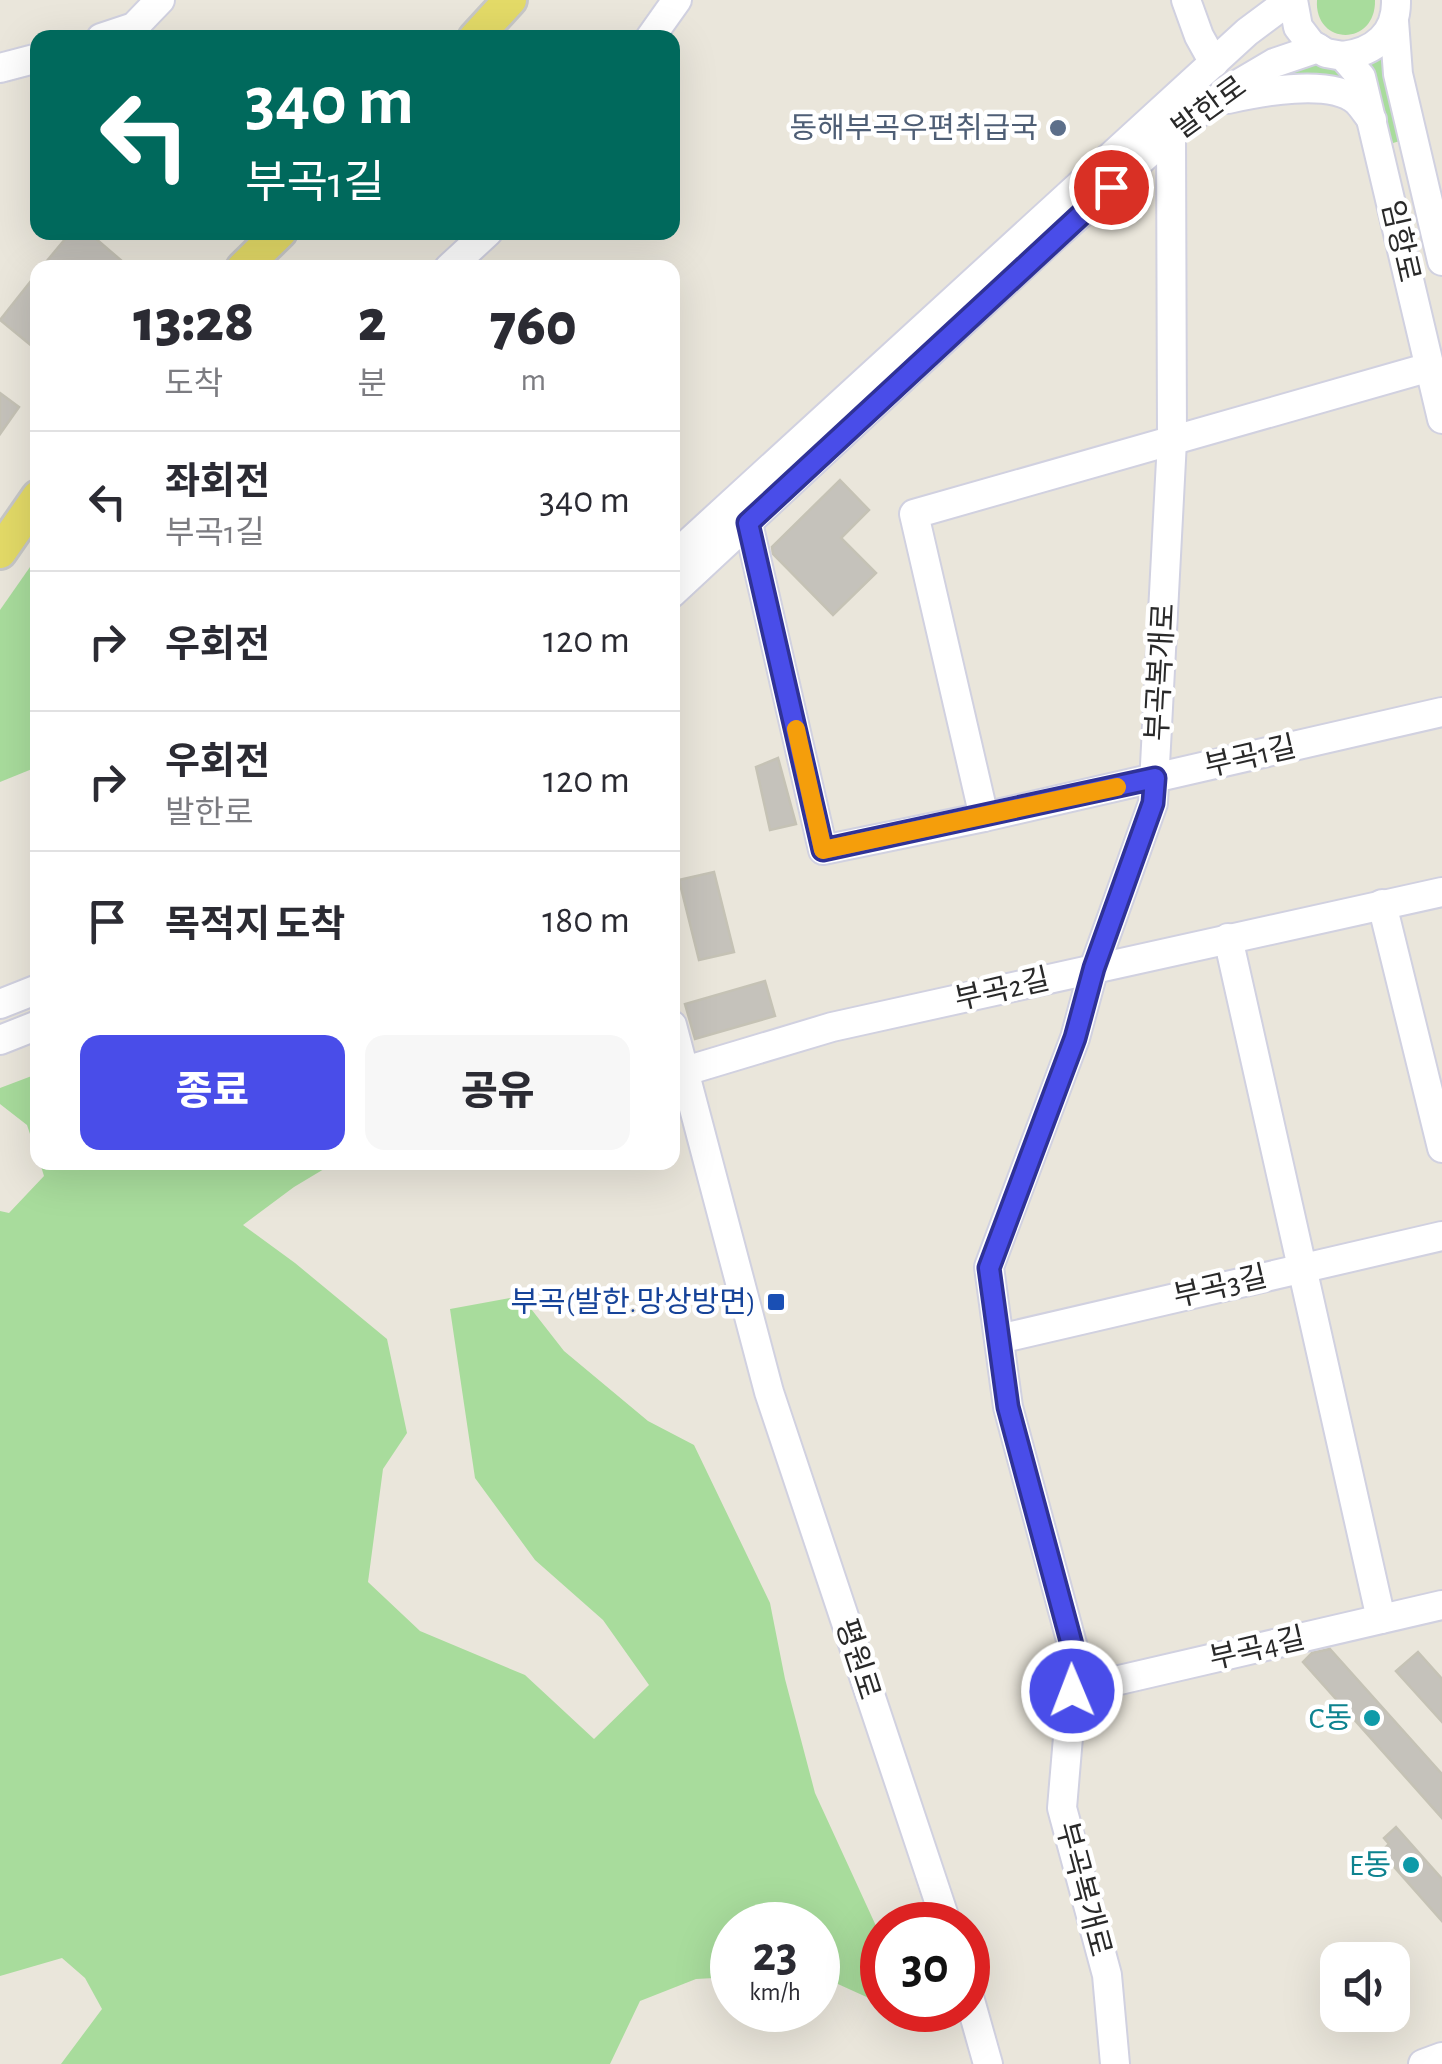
<!DOCTYPE html>
<html lang="ko">
<meta charset="utf-8">
<style>
:root{--surface:#fff;--page:#f7f7f7;--text:#2b2b33;--muted:#7c7c81;--line:#e1e1e2;--accent:#494de9}
body{margin:0;font-family:"Alegreya Sans","Noto Sans KR",sans-serif;background:var(--page);color:var(--text);height:100vh;display:flex;flex-direction:column;font-size:38px;white-space:nowrap}
*{box-sizing:border-box;margin:0}
p{font-size:32px;color:var(--muted)}
.icon{flex:none;width:55px;height:55px;fill:none;stroke:currentColor;stroke-width:2;stroke-linecap:round;stroke-linejoin:round}
.map{position:relative;flex:1;overflow:hidden}
.details{position:absolute;left:30px;top:260px;width:650px;height:910px;display:flex;flex-direction:column;background:var(--surface);border-radius:20px;box-shadow:0 10px 40px #0002}
.details>*{flex:none}
.hud{position:absolute;left:30px;top:30px;width:650px;height:210px;border-radius:20px;box-shadow:0 10px 40px #0002;background:#00695c;color:#fff;overflow:hidden}
.tools{position:absolute;left:1320px;top:1942px;display:grid;gap:20px}
.tools a{display:grid;place-items:center;width:90px;height:90px;border-radius:20px;background:var(--surface);box-shadow:0 10px 40px #0002;font-size:50px}
.speed{position:absolute;left:710px;top:1902px;display:flex;gap:20px;font-size:50px;font-weight:700;text-align:center}
.speed>*{display:grid;place-content:center;width:130px;height:130px;border-radius:50%;background:var(--surface);box-shadow:0 10px 40px #0002;line-height:1}
.speed small{font-size:25px;font-weight:400}
.speed .limit{border:15px solid #d22;background:#fff;color:#111}
.pin{position:absolute;display:grid;place-items:center;width:85px;height:85px;color:#fff;margin:-42px;border:5px solid #fff;border-radius:50%;box-shadow:0 2px 10px #0007}
.me{position:absolute;width:110px;margin:-55px;rotate:359deg;stroke-linejoin:round;filter:drop-shadow(0 0 8px #0008)}
.turn{display:flex;align-items:center;gap:35px;height:210px;padding:0 50px;font-size:45px}
.turn .icon{width:130px;height:130px;stroke-width:2.5}
.turn b{display:block;font-size:70px;line-height:85px}
.eta{display:flex;justify-content:space-evenly;align-items:center;height:170px;text-align:center}
.eta b{font-size:60px;font-weight:800;line-height:70px}
.action{display:flex;gap:20px;margin-top:auto;padding:20px 50px}
.action a{flex:1;height:115px;border-radius:20px;background:var(--accent);color:#fff;font-size:40px;font-weight:800;line-height:115px;text-align:center}
.action a+a{background:var(--page);color:var(--text)}
ul{padding:0;list-style:none}
li{display:flex;align-items:center;gap:30px;height:140px;padding:0 50px;border-top:2px solid var(--line)}
li div{flex:1}
li b{display:block;font-size:38px}
li em{font-style:normal}
.map>svg:first-child{display:block}
.green{fill:#a8dc9c}
.building{fill:#c5c2bb;stroke:#c5c2b5;stroke-width:2.5}
.lines{fill:none;stroke-linecap:round;stroke-linejoin:round}
.minor-casing{stroke:#d1d1e0;stroke-width:32}
.major-casing{stroke:#c7c7c7;stroke-width:38}
.minor{stroke:#fff;stroke-width:28}
.major{stroke:#e3da67;stroke-width:32}
.route-casing{stroke:#2f3297;stroke-width:25}
.route{stroke:#494de9;stroke-width:18}
.slow{stroke:#f59e0b;stroke-width:18}
.service-dot{fill:#5c6f8a;stroke:#fff;stroke-width:4}
.transit-dot{fill:#1a4fb4;stroke:#fff;stroke-width:4}
.culture-dot{fill:#0f9aa8;stroke:#fff;stroke-width:4}
.labels{text-anchor:middle;stroke-width:9;stroke-linejoin:round;paint-order:stroke}
.street-label{font-size:30px;fill:#292929;stroke:#fff}
.service-label{font-size:30px;fill:#4e5e75;stroke:#fff;text-anchor:end}
.transit-label{font-size:30px;fill:#164399;stroke:#fff;text-anchor:end}
.culture-label{font-size:30px;fill:#0d838f;stroke:#fff;text-anchor:end}
</style>
<div class="map">
<svg width="1442" height="2064" viewBox="0 0 1442 2064">
<rect width="100%" height="100%" fill="#eae6db"/>
<g class="green">
<path d="M1317,0H1375C1376,47 1314,46 1317,0Z"/>
<path d="M1379,51L1400,141L1393,143L1361,64Z"/>
<path d="M1322,60L1336,65L1354,81L1294,79L1291,69Z"/>
<path d="M37,557V767L0,782V610Z"/>
<path d="M37,1074V1155L27,1125L0,1104V1088Z"/>
<path d="M40,1163H334L294,1187L243,1225L295,1263L387,1339L407,1433L383,1469L368,1582L420,1631L525,1675L594,1739L649,1685L603,1620L535,1560L475,1478L450,1309L521,1296L564,1351L648,1421L694,1445L770,1603L785,1679L815,1793L882,1939V2004L818,1975V1925H732V1977L696,1979L640,2001L610,2064H61L102,2009L85,1978L62,1958L0,1976V1211L9,1213L44,1176Z"/>
</g>
<g class="building">
<path d="M71,232H88L130,268H41Z"/>
<path d="M38,272V351L0,320Z"/>
<path d="M0,393L19,407L0,434Z"/>
<path d="M840,480L869,510L841,538L876,573L833,615L773,554L772,547Z"/>
<path d="M778,758L796,824L770,830L756,767Z"/>
<path d="M714,872L734,952L699,960L679,880Z"/>
<path d="M765,981L775,1016L695,1039L685,1004Z"/>
<path d="M1330,1649L1442,1774V1818L1303,1662L1312,1653Z"/>
<path d="M1418,1652L1442,1679V1722L1396,1671Z"/>
<path d="M1396,1827L1442,1879V1921L1381,1852L1389,1844L1384,1838Z"/>
</g>
<g class="lines">
<defs>
<g id="minor">
<path d="M1186,0L1199,36L1214,63"/>
<path d="M1293,0L1298,27L1311,44L1326,53L1343,56L1361,77L1442,419"/>
<path d="M1394,21L1398,74L1442,261"/>
<path d="M101,38L134,27L160,0"/>
<path d="M650,38L677,0"/>
<path d="M1343,56C1374,52 1397,34 1396,0"/>
<path d="M0,68L38,58"/>
<path d="M1228,99C1259,92 1330,78 1357,101C1362,106 1367,114 1372,120"/>
<path d="M449,268L488,232"/>
<path d="M748,523L823,850L984,817L1442,712"/>
<path d="M672,558L1247,32L1290,0"/>
<path d="M672,593L1051,240L1171,133L1235,86L1274,63L1318,48"/>
<path d="M984,817L914,514L1430,367"/>
<path d="M1382,904L1442,1148"/>
<path d="M1228,938L1381,1619"/>
<path d="M0,1004L38,989"/>
<path d="M672,1025L769,1392L947,1925"/>
<path d="M0,1040L38,1025"/>
<path d="M682,1072L832,1027L1442,892"/>
<path d="M999,1339L1442,1236"/>
<path d="M1072,1691L1442,1605"/>
<path d="M968,1993L988,2064"/>
<path d="M1115,2064L1107,1975L1062,1808L1075,1655L1008,1407L989,1267L1075,1038L1094,968L1153,803L1172,441L1171,133"/>
<path d="M1423,2064L1442,2057"/>
</g>
<g id="major">
<path d="M475,38L510,0"/>
<path d="M243,268L280,232"/>
<path d="M0,552L38,497"/>
</g>
</defs>
<use href="#minor" class="minor-casing"/>
<use href="#major" class="major-casing"/>
<use href="#minor" class="minor"/>
<use href="#major" class="major"/>
</g>
<g class="lines">
<defs>
<path id="route" d="M1072,1691L1075,1656L1008,1407L989,1268L1075,1038L1094,968L1153,803L1155,778L823,850L748,523L1111,187"/>
</defs>
<use href="#route" class="route-casing"/>
<use href="#route" class="route"/>
<path class="slow" d="M796,729L823,850L1117,787"/>
</g>
<circle class="service-dot" cx="1058" cy="128" r="10"/>
<rect class="transit-dot" x="766" y="1292" width="20" height="20" rx="5"/>
<g class="culture-dot">
<circle cx="1372" cy="1718" r="10"/>
<circle cx="1411" cy="1865" r="10"/>
</g>
<g class="labels">
<g class="street-label">
<text transform="translate(1209 107) rotate(-36)" y="10">발한로</text>
<text transform="translate(1401 241) rotate(77)" y="10">임항로</text>
<text transform="translate(1160 672) rotate(-87)" y="10">부곡복개로</text>
<text transform="translate(1250 756) rotate(-13)" y="10">부곡1길</text>
<text transform="translate(1002 989) rotate(-13)" y="10">부곡2길</text>
<text transform="translate(1220 1286) rotate(-13)" y="10">부곡3길</text>
<text transform="translate(1257 1648) rotate(-13)" y="10">부곡4길</text>
<text transform="translate(858 1659) rotate(72)" y="10">평원로</text>
<text transform="translate(1084 1889) rotate(75)" y="10">부곡복개로</text>
</g>
<g class="service-label">
<text x="1038" y="138">동해부곡우편취급국</text>
</g>
<g class="transit-label">
<text x="756" y="1312">부곡(발한.망상방면)</text>
</g>
<g class="culture-label">
<text x="1352" y="1728">C동</text>
<text x="1391" y="1875">E동</text>
</g>
</g>
</svg>
<div class="tools">
<a><svg class="icon" aria-label="sound" viewBox="0 0 24 24"><path d="M4 9h4l5-4v14l-5-4H4zM17 9q2 3 0 6"/></svg></a>
</div>
<div class="speed"><div>23<small>km/h</small></div><div class="limit">30</div></div>
<div class="pin" style="left:1111px;top:187px;background:#d93025"><svg class="icon" aria-label="arrive" viewBox="0 0 24 24"><path d="M6 21V4h12l-3 4 3 4H6"/></svg></div>
<svg class="me" style="left:1072px;top:1691px" viewBox="-20 -20 40 40"><circle r="17" fill="#494de9" stroke="#fff" stroke-width="3"/><path d="M0-11L8 9 0 5-8 9z" fill="#fff"/></svg>
<div class="hud">
<div class="turn"><svg class="icon" aria-label="left" viewBox="0 0 24 24"><path d="M17 20v-9H6M10 6l-5 5 5 5"/></svg><div><b>340 m</b>부곡1길</div></div>
</div>
<section class="details">
<div class="eta">
<div><b>13:28</b><p>도착</p></div>
<div><b>2</b><p>분</p></div>
<div><b>760</b><p>m</p></div>
</div>
<ul>
<li><svg class="icon" aria-label="left" viewBox="0 0 24 24"><path d="M17 20v-9H6M10 6l-5 5 5 5"/></svg><div><b>좌회전</b><p>부곡1길</p></div><em>340 m</em></li>
<li><svg class="icon" aria-label="right" viewBox="0 0 24 24"><path d="M7 20v-9h11M14 6l5 5-5 5"/></svg><div><b>우회전</b></div><em>120 m</em></li>
<li><svg class="icon" aria-label="right" viewBox="0 0 24 24"><path d="M7 20v-9h11M14 6l5 5-5 5"/></svg><div><b>우회전</b><p>발한로</p></div><em>120 m</em></li>
<li><svg class="icon" aria-label="arrive" viewBox="0 0 24 24"><path d="M6 21V4h12l-3 4 3 4H6"/></svg><div><b>목적지 도착</b></div><em>180 m</em></li>
</ul>
<div class="action"><a>종료</a><a>공유</a></div>
</section>
</div>
